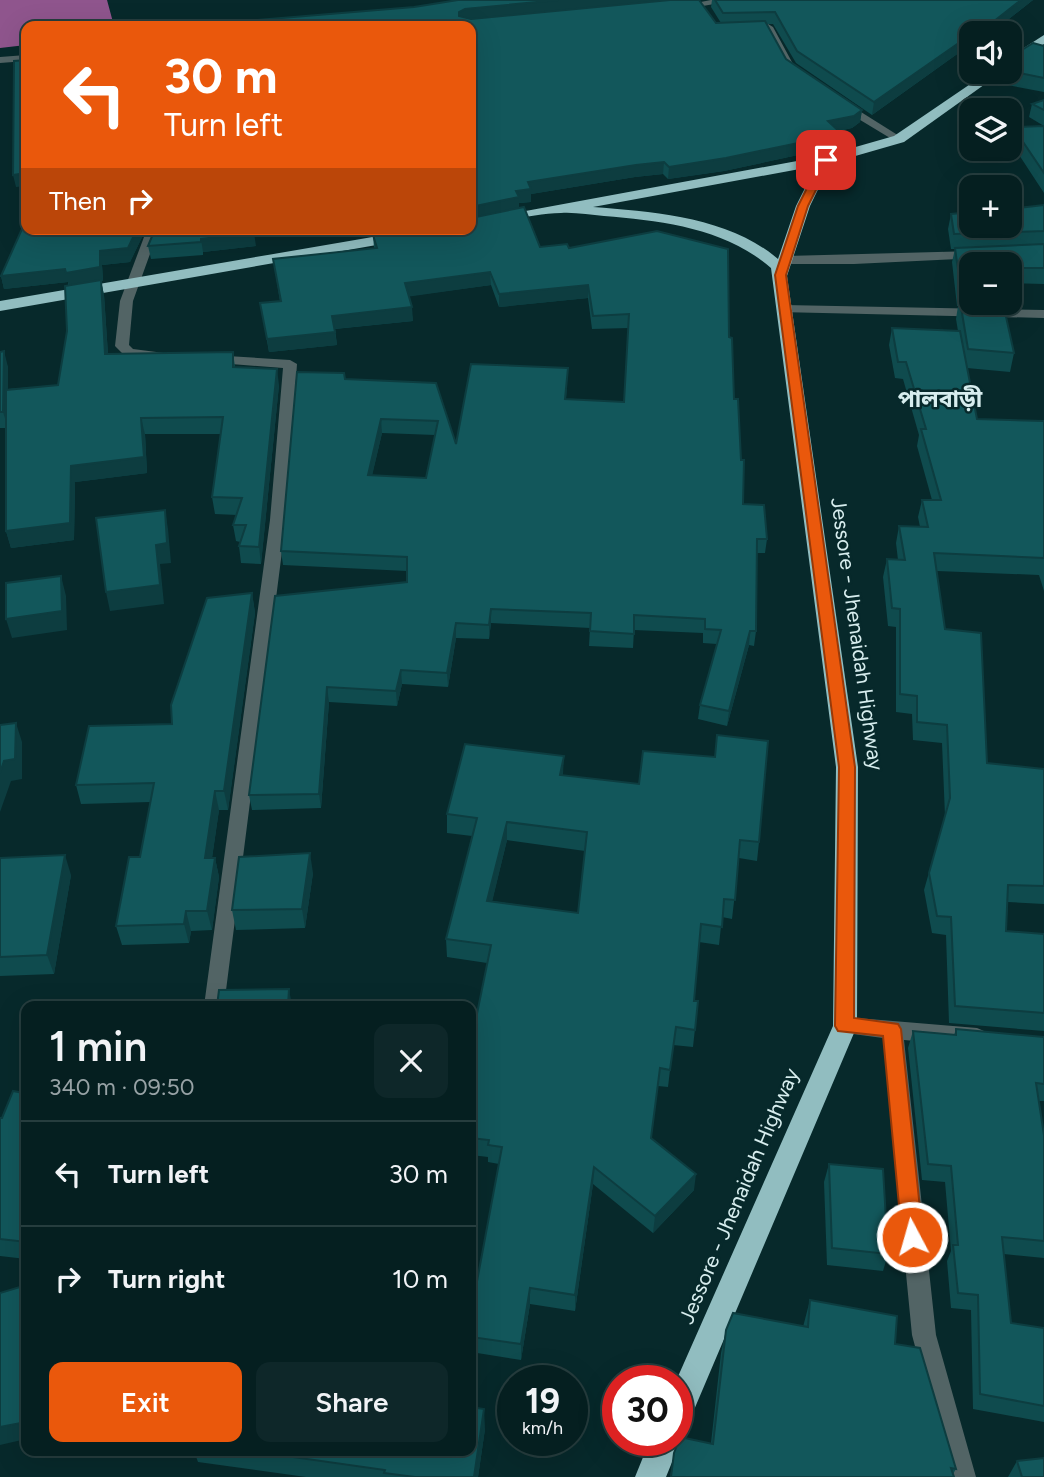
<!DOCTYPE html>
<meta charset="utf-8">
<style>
:root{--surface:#051f20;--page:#0e2729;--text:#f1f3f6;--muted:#97a2a5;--line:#263d3e;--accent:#ea580c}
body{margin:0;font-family:Figtree,"Noto Sans Bengali",sans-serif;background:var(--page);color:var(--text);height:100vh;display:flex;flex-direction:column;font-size:26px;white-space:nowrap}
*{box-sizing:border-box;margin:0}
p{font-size:23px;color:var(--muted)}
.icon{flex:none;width:38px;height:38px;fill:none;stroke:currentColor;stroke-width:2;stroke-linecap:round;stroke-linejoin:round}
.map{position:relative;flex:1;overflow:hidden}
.drawer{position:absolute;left:21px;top:1001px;width:455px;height:455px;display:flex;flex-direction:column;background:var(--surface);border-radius:14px;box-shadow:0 7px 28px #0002,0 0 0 2px var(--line)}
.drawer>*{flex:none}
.guide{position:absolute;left:21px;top:21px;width:455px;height:214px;border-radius:14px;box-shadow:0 7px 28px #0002,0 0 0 2px var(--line);background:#ea580c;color:#fff;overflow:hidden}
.buttons{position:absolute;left:959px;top:21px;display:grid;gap:14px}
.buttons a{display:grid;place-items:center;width:63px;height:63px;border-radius:14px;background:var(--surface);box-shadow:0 7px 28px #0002,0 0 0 2px var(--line);font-size:35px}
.speed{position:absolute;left:497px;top:1365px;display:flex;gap:14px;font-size:35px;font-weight:700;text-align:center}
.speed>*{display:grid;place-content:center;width:91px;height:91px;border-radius:50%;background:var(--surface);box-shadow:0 7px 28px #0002,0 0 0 2px var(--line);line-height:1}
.speed small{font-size:18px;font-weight:400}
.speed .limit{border:10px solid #d22;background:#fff;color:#111}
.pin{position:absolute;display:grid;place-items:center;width:60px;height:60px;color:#fff;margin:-30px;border-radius:14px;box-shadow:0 4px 10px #0006}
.me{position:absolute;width:77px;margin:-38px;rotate:354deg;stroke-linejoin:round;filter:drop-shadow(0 0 5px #0008)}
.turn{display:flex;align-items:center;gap:24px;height:147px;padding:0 28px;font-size:32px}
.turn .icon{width:91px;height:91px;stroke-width:2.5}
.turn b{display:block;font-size:49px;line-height:60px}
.then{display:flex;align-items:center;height:66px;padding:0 28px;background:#0003;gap:14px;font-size:26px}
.round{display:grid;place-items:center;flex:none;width:74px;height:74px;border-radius:14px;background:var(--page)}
.overview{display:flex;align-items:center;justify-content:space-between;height:119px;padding:0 28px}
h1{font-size:42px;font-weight:600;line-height:52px}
.button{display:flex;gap:14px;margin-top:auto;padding:14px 28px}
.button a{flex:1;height:80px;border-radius:14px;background:var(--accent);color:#fff;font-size:28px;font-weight:600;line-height:80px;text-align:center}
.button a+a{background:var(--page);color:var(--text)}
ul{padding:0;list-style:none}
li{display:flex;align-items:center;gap:21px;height:105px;padding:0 28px;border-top:2px solid var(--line)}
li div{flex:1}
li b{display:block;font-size:26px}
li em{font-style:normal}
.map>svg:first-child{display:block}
.water{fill:#8f558d}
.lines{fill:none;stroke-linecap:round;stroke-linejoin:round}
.street{fill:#526465;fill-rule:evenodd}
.highway{fill:#91bdc0;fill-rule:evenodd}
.wall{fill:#0f4b4e;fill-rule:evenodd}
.shaded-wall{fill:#0d3d40}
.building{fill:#12575b;stroke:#0d3d40;stroke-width:2;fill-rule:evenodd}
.route{fill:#ea580c;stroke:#983908;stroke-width:2}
.labels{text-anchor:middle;stroke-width:5;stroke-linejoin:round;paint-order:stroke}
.street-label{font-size:21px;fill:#d7edee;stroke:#07292b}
.far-district-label{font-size:23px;font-weight:bold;fill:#d7edee;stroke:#07292b}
</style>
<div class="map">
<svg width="1044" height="1477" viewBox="0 0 1044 1477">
<rect width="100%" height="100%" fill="#07292b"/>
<path class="water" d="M0,0H107L114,26H26V45L0,48Z"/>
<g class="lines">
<g class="street">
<path d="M711,0H737L680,10L675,7Z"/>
<path d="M768,24L773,27L793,64L792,66H784L765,30L744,32L739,29Z"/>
<path d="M26,55V61L0,63V57Z"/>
<path d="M837,102H845L904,139L895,141L837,106Z"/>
<path d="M147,229H159L133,301L129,345L133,349L164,353V359L159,360L124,355L115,346L120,301Z"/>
<path d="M975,251L979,252V258L854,264H786L780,260L786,256Z"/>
<path d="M784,305L1044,310V318L779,312L778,309Z"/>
<path d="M211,355L290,360L297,364L286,520L224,1006H204L270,520L283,368L206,362L204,359Z"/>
<path d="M845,1017L977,1028L984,1031L987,1037L984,1043L977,1046L904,1040L936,1335L976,1477H950L912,1335L883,1038L838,1032L835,1026L838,1020Z"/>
</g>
<g class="highway">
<path d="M1044,35V44L1010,66V57Z"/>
<path d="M988,72H1002L904,142L831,163L810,206L787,276L858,767L857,1026L688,1424L677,1428L676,1381L833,1026L836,767L771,268C725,228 663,221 604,216C590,215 575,212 561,213C532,213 500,224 471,229V221L824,156L894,136ZM816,166L796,206L778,259C729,217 655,212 593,207Z"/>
<path d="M419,229H452L445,233L0,311V301Z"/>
<path d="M677,1431L681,1440L666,1477H635L650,1440H677Z"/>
</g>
</g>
<g class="wall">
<path d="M712,0H1033L966,53L960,52L872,115L796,63L773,24H766L786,59L862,110L860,122L852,128L839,131L840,146L724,171L668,179L663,174L635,177L531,194V202L519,203V208L540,247L569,248L729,337L743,504L767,539L765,553H756V631L754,646L749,645L727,726L698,719L700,705L717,644L703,643V633L634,630L633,648L589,646L590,628L491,623L489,639L456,638L448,687L402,684L397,706L329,702L321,808L252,810L249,795L275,596L407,582V571L283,565L281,551L345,379L436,383L456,444L568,368L566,399L624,402L629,328L592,329L588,298L499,307L491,285L409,296L413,321L335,329L337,345L269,352L260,303L280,301L273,259L374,248L373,235L471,229L716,23H721L711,7ZM382,433L435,435L426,478L372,475Z"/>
<path d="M1044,46V92L1002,84L1004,72H1010Z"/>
<path d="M1044,100V193L1010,141L1013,127L1044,126L1029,117L1032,104Z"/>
<path d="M1044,205V284L1010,283V264H971V303L1014,353L1010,372L967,368L977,419L1044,421V591L1039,575L937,571L945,629L987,763L1044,769V904L1008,902L1006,931L1044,934V1031L949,1023L946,935L932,933L924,890L945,816L942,743L913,740L912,714L896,712V627L888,626L883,577L887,559L898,560L896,543L899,526L920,527L918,517L922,500H932L917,446L919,435L903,379L895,378L889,345L892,328L958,331L956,319L958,306H957L952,262L955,249H951L948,229L951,214Z"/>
<path d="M26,229H146L130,262L102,265L103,281H101L104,295L108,354L233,352L235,367L279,385L261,564L241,563L239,546L240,542L236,541L233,525L237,515L215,514L212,497L221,434H145L147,473L75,482L74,540L11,548L6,531V428H0V352L8,367V389L58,385L67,331L68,282L4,289L1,276Z"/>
<path d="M155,229L256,246L203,252V255L151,259L148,246Z"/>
<path d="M252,593L255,613L228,810H219L212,858H215L219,877L212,930L191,931L189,943L122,945L116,926L140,857L150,802L81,804L76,785L172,724Z"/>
<path d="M563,775L759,842L757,861L739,858L732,919L722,917L719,945L699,942L694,1001H698L693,1047L673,1045L668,1087L658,1086L651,1138L694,1190L653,1233L593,1184L575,1311L530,1304L521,1360L471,1352V1292H475L499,1164L488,1162V1157L471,1155V1043L487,963L447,957L446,939L472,836L447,833V814ZM507,840L585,851L578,913L492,901Z"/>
<path d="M0,858L71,875L54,974L0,976Z"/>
<path d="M313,873L305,928L236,930L232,910Z"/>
<path d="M956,1029L1044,1037V1101H1039L1044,1134V1258L1004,1254L1011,1323L1044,1328V1422L973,1409L971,1310L951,1308L947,1261L951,1251L945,1182L922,1180L908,1048L913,1031L954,1035Z"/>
<path d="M26,1086V1259L0,1256V1118H2L24,1093Z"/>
<path d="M829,1164L888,1254L883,1271L827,1265L824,1182Z"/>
<path d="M810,1300L895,1344L956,1469L953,1474L954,1477H670L674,1453L711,1443L721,1353L726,1330L803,1327Z"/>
<path d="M485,1429L478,1477H306L198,1462L194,1451H471Z"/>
<path d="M1017,1461L1044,1477H1008Z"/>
</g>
<g class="shaded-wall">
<path d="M558,0H676L466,20L459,16V12L465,9Z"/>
<path d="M1021,0H1033L991,33H979Z"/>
<path d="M971,39V49L966,53L968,41Z"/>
<path d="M963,40L960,52L872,115L874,102Z"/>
<path d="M862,110L860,122L852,128L826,133L828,121Z"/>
<path d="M842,134L840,146L724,171L668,179L669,167Z"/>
<path d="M664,162L663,174L635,177L531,194V202L519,203V209L471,220V207L528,182L636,165Z"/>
<path d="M26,173V186L16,187L13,175Z"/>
<path d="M137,229H146L130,262L102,265L103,281H101L104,295L109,370L69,287L68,282L4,289L1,276L65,269L100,251Z"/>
<path d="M370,229H402L370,235Z"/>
<path d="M254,233L256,246L203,252L201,239Z"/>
<path d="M490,272L491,285L406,297L405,283Z"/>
<path d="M588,285V298L499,307V294Z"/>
<path d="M412,307L413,321L333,329L332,316Z"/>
<path d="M335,332L337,345L269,352L267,339Z"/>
<path d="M4,351L8,367V428L3,412Z"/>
<path d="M277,369L279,385L261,564L259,547Z"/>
<path d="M141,418L145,434L147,473L75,482L74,540L11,548L6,531L71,466Z"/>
<path d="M381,419L382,433L369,489L368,475Z"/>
<path d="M165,510L168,529L171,563L160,564L164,604L110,611L106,592L156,545Z"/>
<path d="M61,576L66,596L67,630L12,638L6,619Z"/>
<path d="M252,593L255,613L228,810L224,791Z"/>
<path d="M491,609V623L489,639V625Z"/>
<path d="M456,623V638L448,687L447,673Z"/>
<path d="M750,631L749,645L727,726L729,711Z"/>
<path d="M401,670L402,684L397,706L396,691Z"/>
<path d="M327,687L329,702L321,808L319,794Z"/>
<path d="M16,723L22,742V779L11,781L0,812V773Z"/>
<path d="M564,756L563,774L559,793L560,775Z"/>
<path d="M215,791L219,810L209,878L205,858Z"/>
<path d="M507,822V840L488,919L487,901Z"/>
<path d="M310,853L313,873L305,928L302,909Z"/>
<path d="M65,855L71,875L54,974L47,955Z"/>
<path d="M215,858L219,877L212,930L207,911Z"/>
<path d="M186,911L191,931L189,943L184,924Z"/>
<path d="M289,989L292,1006H288Z"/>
<path d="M594,1167L593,1184L575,1311V1295Z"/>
<path d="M696,1174L694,1190L653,1233L655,1216Z"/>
<path d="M23,1286L26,1292V1383Z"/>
<path d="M530,1288V1304L521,1360V1344Z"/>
<path d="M484,1409L485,1429L478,1477H474Z"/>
<path d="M26,1422V1439L0,1445V1427Z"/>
</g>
<g class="building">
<path d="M458,0H558L465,9L459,12V16L471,19L670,0H699L716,23L765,21L786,59L862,110L854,116L828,121L842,134L726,158L669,167L664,162L636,165L528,182L531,189L516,191L519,197L471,207V26H184L414,7Z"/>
<path d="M715,0H1021L979,33H971V39L968,41L963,40L874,102L797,51L775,12L723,13Z"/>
<path d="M1033,43L1044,46V78L1010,71V63L1017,53Z"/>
<path d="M26,60V173L13,175L14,61Z"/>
<path d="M1044,100V110L1032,104Z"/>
<path d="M1044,126V173L1013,127Z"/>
<path d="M1044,205V231L954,234L951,214L971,212V226H1010V209Z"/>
<path d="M524,207L540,247L567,244L569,248L657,231L728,249L729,337L732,338L734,399H738L741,460H744L743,504L764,505L767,539H757L756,631H750L729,711L700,705L721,630L705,629V619L634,615V634L590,631L591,613L491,609L489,625L456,623L447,673L401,670L396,691L327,687L319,794L249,795L275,596L407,582V557L281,551L297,372L344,373L345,379L436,383L456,444L471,364L568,368L565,399L624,402L629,314L593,316L588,285L499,294L490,272L405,283L412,307L332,316L335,332L267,339L260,303L281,301L273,259L377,248L373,235L406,229H471V218ZM381,419L438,421L426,478L368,475Z"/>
<path d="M26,220V229H137L128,248L100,251V267L66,273L65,269L1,276Z"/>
<path d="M155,229H253L254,233L201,239V242L148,246Z"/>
<path d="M1044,244V268H1010V264H971V291H961L955,248Z"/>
<path d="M101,280L105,354L233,352V367L277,369L259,547L239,546L246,525H233L242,498L212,497L223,417L141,418L144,457L71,466L70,523L6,531V390L58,385L67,331L65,286Z"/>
<path d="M960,301H971V303H1003L1014,353L968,349Z"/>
<path d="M892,328L960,331L977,419L1044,421V558L934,553L945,629L981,633L987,763L1044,769V886L1008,885L1006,931L1044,934V1013L955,1006L951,917L937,916L929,873L950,798L947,725L917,722V696L900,694V609L892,608L887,559L905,560L899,526L928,527L922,500H941L921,429H926L906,362H898Z"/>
<path d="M4,351L3,412H0V352Z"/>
<path d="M165,510L167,543L156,545L160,585L106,592L96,518Z"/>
<path d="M61,576L62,611L6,619V583Z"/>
<path d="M252,593L224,791H215L205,858H215L207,911H186L184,924L116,926L129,857H140L154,783L76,785L89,726L172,724L171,705L207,598Z"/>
<path d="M16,723L15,759L4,761L0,773V725Z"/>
<path d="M717,735L768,741L759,842L740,840L735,900L724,899L722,927L701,924L694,1001H698L695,1030L676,1027L670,1070L660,1068L651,1138L696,1174L655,1216L594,1167L575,1295L530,1288L521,1344L471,1337V1292H475L502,1147L488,1145L489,1140L471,1138V1043L491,945L446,939L477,818L447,814L465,744L564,756L560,775L639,784L643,751L715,757ZM507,822L587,832L578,913L487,901Z"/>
<path d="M310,853L302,909L232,910L239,857Z"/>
<path d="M65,855L47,955L0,957V858Z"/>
<path d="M289,989L288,1006H217L219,990Z"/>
<path d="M55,1004L80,1006H54Z"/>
<path d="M956,1029L1044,1037V1084L1036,1083L1044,1135V1241L1002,1237L1011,1323L1044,1328V1406L980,1394L978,1295L958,1293L953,1245H958L951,1166L928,1164L913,1031L956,1035Z"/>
<path d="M26,1086V1242L0,1239V1118H2L13,1091L24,1093Z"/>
<path d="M829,1164L883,1169L888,1254L832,1248Z"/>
<path d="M23,1286L26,1422L0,1427V1293Z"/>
<path d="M810,1300L897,1316L895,1344L920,1348L956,1469L951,1468L954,1477H671L674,1453L680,1437L713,1444L726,1330L733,1313L808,1327Z"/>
<path d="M471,1407L484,1409L474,1477H415L384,1473L385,1470L251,1451H471Z"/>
<path d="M1044,1458V1477H1022L1017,1461Z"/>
</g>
<path class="route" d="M826,157L831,160L808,206L786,275L855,767L854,1018L898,1024L901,1029L923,1237L919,1244L912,1247L905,1244L902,1237L883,1036L838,1031L835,1026L839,767L775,275L798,206L821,160Z"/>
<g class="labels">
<g class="street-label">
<text transform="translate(857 634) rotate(82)" y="7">Jessore - Jhenaidah Highway</text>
<text transform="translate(739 1196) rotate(-67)" y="7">Jessore - Jhenaidah Highway</text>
</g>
<g class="far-district-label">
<text x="940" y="407">পালবাড়ী</text>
</g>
</g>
</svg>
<div class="buttons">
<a><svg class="icon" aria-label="sound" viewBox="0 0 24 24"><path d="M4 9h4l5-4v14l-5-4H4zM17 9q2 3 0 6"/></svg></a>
<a><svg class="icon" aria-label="layers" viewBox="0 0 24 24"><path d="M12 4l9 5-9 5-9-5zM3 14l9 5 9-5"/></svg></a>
<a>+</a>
<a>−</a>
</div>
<div class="speed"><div>19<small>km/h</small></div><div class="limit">30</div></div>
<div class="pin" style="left:826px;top:160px;background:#d93025"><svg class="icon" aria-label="arrive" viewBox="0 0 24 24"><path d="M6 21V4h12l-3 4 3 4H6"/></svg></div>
<svg class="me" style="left:912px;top:1237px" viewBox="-20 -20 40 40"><circle r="17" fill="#ea580c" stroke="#fff" stroke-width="3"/><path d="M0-11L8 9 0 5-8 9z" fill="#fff"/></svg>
<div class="guide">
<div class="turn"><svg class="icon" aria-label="left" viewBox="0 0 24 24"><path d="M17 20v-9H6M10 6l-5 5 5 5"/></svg><div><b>30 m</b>Turn left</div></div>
<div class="then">Then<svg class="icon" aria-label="right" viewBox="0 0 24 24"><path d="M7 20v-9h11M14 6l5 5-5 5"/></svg></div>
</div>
<section class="drawer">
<div class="overview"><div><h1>1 min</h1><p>340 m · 09:50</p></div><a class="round"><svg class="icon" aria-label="close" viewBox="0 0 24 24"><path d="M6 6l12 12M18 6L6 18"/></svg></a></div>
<ul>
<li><svg class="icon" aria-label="left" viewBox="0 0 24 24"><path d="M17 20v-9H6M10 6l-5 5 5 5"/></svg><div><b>Turn left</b></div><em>30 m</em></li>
<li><svg class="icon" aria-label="right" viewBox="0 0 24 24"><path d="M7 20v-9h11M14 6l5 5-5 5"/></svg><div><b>Turn right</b></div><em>10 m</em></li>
</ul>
<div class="button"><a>Exit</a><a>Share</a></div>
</section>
</div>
